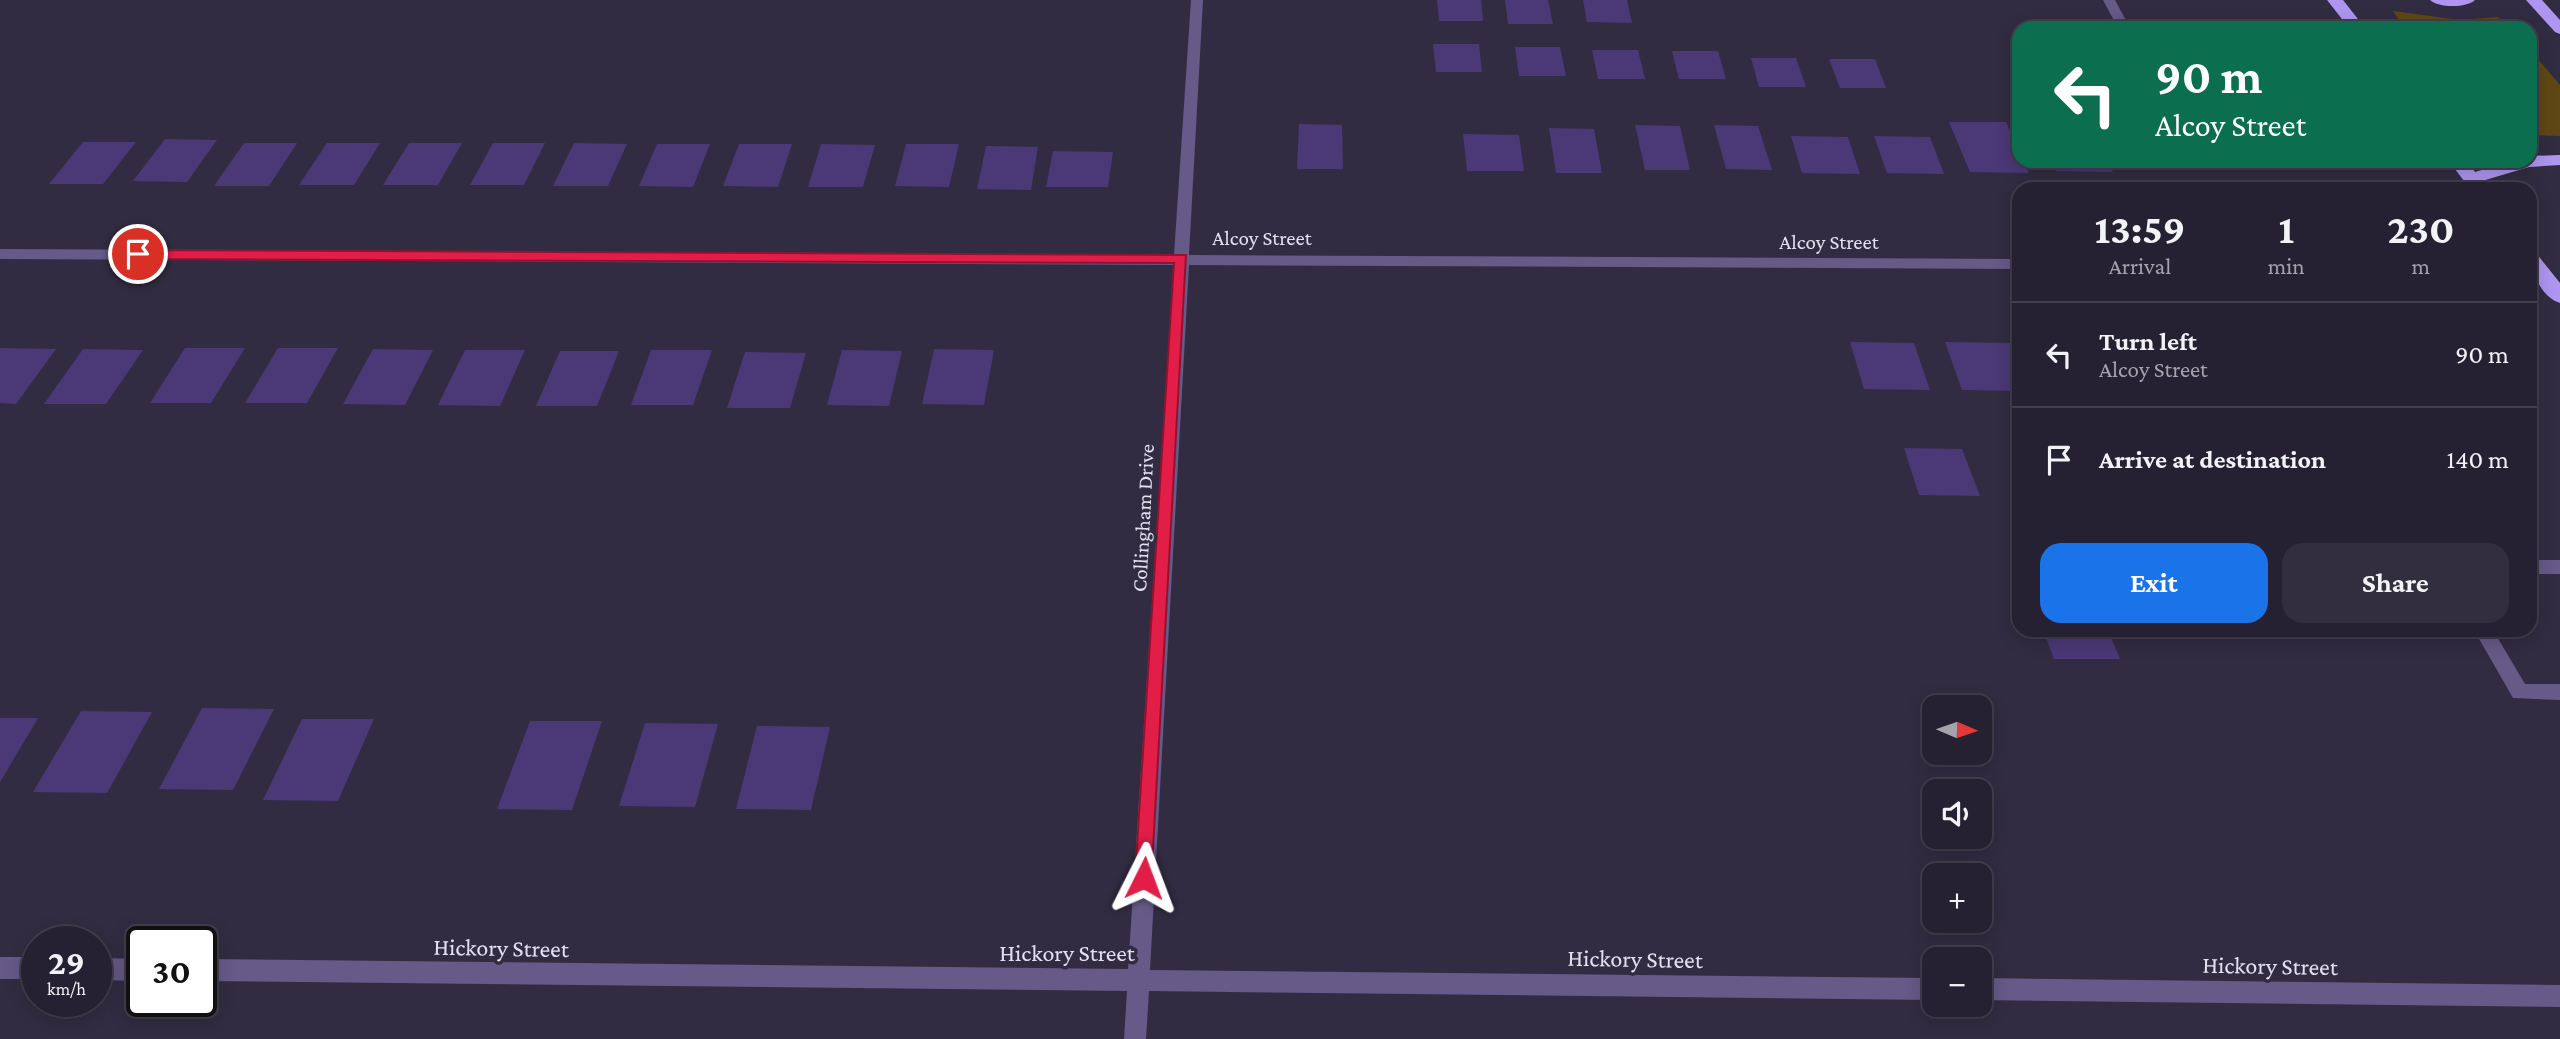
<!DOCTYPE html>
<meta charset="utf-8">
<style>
:root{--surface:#262132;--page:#322e3e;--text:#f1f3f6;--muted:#a4a3ac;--line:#423e4d;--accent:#1a73e8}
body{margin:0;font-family:"Crimson Pro",serif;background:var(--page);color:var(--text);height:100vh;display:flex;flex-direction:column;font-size:26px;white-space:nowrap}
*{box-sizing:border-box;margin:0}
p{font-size:23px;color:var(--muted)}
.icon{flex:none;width:38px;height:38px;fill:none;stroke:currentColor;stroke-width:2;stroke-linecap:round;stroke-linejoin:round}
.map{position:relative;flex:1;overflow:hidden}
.side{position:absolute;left:2012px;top:182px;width:525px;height:455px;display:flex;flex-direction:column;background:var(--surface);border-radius:21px;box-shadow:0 4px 18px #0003,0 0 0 2px var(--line)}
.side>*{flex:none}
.top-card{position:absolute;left:2012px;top:21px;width:525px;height:147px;border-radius:21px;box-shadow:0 4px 18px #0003,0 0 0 2px var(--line);background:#0b6e4f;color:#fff;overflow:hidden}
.needle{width:46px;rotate:92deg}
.tools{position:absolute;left:1922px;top:695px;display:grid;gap:14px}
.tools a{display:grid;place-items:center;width:70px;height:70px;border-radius:14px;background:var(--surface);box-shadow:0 4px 18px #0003,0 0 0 2px var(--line);font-size:35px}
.speed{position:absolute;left:21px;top:926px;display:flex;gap:14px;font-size:35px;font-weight:700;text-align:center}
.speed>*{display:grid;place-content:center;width:91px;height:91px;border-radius:50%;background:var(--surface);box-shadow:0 4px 18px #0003,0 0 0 2px var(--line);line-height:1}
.speed small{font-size:18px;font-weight:400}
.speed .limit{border:4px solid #111;border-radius:10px;background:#fff;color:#111}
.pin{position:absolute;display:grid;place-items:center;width:60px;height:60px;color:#fff;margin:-30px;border:4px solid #fff;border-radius:50%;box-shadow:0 2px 7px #0007}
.me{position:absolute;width:77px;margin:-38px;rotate:3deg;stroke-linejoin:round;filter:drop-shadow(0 0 5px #0008)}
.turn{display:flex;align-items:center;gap:24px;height:147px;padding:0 28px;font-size:32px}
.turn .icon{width:91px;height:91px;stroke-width:2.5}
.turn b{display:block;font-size:49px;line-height:60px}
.eta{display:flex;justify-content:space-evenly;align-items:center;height:119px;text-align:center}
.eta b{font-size:42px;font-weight:700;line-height:49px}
.cta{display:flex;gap:14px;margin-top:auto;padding:14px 28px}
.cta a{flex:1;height:80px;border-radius:21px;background:var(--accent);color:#fff;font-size:28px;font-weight:700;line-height:80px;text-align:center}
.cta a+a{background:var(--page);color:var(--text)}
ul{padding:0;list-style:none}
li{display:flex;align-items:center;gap:21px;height:105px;padding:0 28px;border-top:2px solid var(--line)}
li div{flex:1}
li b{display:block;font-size:26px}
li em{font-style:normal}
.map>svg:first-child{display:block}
.green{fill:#5f4715}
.building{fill:#4b3877}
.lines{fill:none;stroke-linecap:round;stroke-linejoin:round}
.minor{fill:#655a88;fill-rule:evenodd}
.highway{fill:#ad95f0;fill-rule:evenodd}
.route{fill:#e11d48;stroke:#92132f;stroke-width:2}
.labels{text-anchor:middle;stroke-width:7;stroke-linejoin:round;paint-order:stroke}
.street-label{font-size:21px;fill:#e3e0ef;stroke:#322c42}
.near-street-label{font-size:24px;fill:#e3e0ef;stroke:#322c42}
</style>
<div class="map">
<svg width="2560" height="1039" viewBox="0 0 2560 1039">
<rect width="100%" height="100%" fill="#322c42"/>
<g class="green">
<path d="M2393,11L2460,20L2498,17L2510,28H2404Z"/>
<path d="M2531,51L2560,85V136L2531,135Z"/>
</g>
<g class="building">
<path d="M1437,0H1481L1483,21H1439Z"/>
<path d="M1505,0H1548L1553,24H1508Z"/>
<path d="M1583,0H1627L1632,23L1587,22Z"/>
<path d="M1433,44H1479L1482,72H1436Z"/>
<path d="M1515,47H1560L1566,76H1519Z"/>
<path d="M1592,50H1638L1645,79H1598Z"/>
<path d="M1672,51H1718L1726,79H1679Z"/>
<path d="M1751,58H1796L1806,87H1759Z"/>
<path d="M1829,59H1875L1886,88H1840Z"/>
<path d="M1949,122H2006L2020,153V161H2023L2029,173L1970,172Z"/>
<path d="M1299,124L1342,125L1343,169H1297Z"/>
<path d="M1635,125L1680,126L1690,170H1645Z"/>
<path d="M1714,125L1758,126L1772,170L1726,169Z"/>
<path d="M1549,128L1594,129L1602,173H1556Z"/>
<path d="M1463,134L1519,135L1524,171H1467Z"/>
<path d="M1791,136L1848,137L1860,174L1802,173Z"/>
<path d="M1874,136L1930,137L1944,174L1887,173Z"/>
<path d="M165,139L217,140L187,182L133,181Z"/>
<path d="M83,142H136L103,184H49Z"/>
<path d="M244,143H297L269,186H214Z"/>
<path d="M327,143H380L354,185H299Z"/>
<path d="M409,143H462L438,185H383Z"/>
<path d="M493,143H545L524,185H470Z"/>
<path d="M574,143L627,144L608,186H553Z"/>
<path d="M657,144H710L693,187L639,186Z"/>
<path d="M739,144H792L778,187L723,186Z"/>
<path d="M821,144L875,145L863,187H808Z"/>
<path d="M906,144H959L949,187L895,186Z"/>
<path d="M986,146L1038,147L1031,190L977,189Z"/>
<path d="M1053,151L1113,152L1108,187H1046Z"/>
<path d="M2051,161H2108L2113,172L2056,171Z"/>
<path d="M1850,342L1914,343L1930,390L1864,389Z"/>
<path d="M1945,342L2010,343L2020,368V391L1962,390Z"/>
<path d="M0,348L56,349L16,404L0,403Z"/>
<path d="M185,348H245L211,403H150Z"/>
<path d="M278,348H338L307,403H245Z"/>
<path d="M83,349L143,350L106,404H44Z"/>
<path d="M373,349L433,350L405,405L343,404Z"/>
<path d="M934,349L994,350L984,405L922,404Z"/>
<path d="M465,350H525L500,406L438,405Z"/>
<path d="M651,350H712L693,405H631Z"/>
<path d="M842,350L902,351L889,406L827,405Z"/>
<path d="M560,351H619L597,406H536Z"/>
<path d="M745,352L806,353L790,408H727Z"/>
<path d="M1904,448L1962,449L1980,496L1919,495Z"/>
<path d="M2043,630H2108L2120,659H2054Z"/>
<path d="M202,708L274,709L233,790L159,789Z"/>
<path d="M81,711L152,712L107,793L33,792Z"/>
<path d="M0,718H38L0,782Z"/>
<path d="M302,719H374L338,801L263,800Z"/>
<path d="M530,721H602L572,810L497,809Z"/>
<path d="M645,723L718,724L695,807L619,806Z"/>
<path d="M757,726L830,727L811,810L736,809Z"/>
</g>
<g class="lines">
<g class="minor">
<path d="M1191,0H1203L1189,255L2020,259V269L1189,265L1150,970L1934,978V1000L1149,991L1146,1039H1124L1127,991L201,981V959L1128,969L1174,265L0,259V249L1174,255Z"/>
<path d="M2103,0H2115L2130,28H2118Z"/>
<rect x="2530" y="560" width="30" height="14"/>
<path d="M2474,630H2493L2525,684H2560V700L2513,698Z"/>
<rect x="0" y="957" width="37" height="22"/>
<path d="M96,958L142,959V981L96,980Z"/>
<path d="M1979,978L2560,985V1007L1979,1000Z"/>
</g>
<g class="highway">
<path d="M2327,0H2343L2365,28H2349Z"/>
<path d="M2430,0H2475C2466,8 2439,8 2430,0Z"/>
<path d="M2526,0H2542L2560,20V34L2555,32Z"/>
<path d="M2560,155V165L2529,167L2482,181L2488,189H2470L2449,161H2467L2475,172L2512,161H2530V156Z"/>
<path d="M2530,251L2536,253L2560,283V303C2540,297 2530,269 2530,251Z"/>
</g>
</g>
<path class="route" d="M138,250L1186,255L1151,885L1144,887L1138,885L1135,878L1174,263L138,259L131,254Z"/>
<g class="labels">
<g class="street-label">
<text x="1262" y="245">Alcoy Street</text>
<text x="1829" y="249">Alcoy Street</text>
<text transform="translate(1143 518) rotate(-87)" y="7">Collingham Drive</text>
</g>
<g class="near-street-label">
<text transform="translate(501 948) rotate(1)" y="8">Hickory Street</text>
<text x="1067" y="961">Hickory Street</text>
<text transform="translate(1635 959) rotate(1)" y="8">Hickory Street</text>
<text transform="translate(2270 966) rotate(1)" y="8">Hickory Street</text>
</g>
</g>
</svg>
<div class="tools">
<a><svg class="needle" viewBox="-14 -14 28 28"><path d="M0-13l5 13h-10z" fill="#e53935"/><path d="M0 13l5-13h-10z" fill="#a4a3ac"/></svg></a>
<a><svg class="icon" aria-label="sound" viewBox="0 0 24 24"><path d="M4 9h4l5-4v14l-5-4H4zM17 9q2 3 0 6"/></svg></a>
<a>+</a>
<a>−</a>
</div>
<div class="speed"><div>29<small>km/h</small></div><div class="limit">30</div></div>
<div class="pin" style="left:138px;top:254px;background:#d93025"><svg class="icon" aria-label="arrive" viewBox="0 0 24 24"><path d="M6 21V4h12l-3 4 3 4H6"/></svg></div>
<svg class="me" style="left:1144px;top:878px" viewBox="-20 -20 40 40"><path d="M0-17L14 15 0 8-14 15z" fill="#e11d48" stroke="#fff" stroke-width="4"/></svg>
<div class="top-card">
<div class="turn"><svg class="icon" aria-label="left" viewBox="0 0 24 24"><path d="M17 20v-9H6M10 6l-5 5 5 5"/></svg><div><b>90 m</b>Alcoy Street</div></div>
</div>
<section class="side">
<div class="eta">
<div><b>13:59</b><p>Arrival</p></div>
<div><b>1</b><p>min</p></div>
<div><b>230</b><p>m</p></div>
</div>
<ul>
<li><svg class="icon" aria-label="left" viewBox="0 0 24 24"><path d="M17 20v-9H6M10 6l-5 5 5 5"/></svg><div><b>Turn left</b><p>Alcoy Street</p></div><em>90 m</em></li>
<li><svg class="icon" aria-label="arrive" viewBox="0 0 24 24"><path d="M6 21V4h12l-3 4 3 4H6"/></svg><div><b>Arrive at destination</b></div><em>140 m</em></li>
</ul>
<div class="cta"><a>Exit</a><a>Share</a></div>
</section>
</div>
